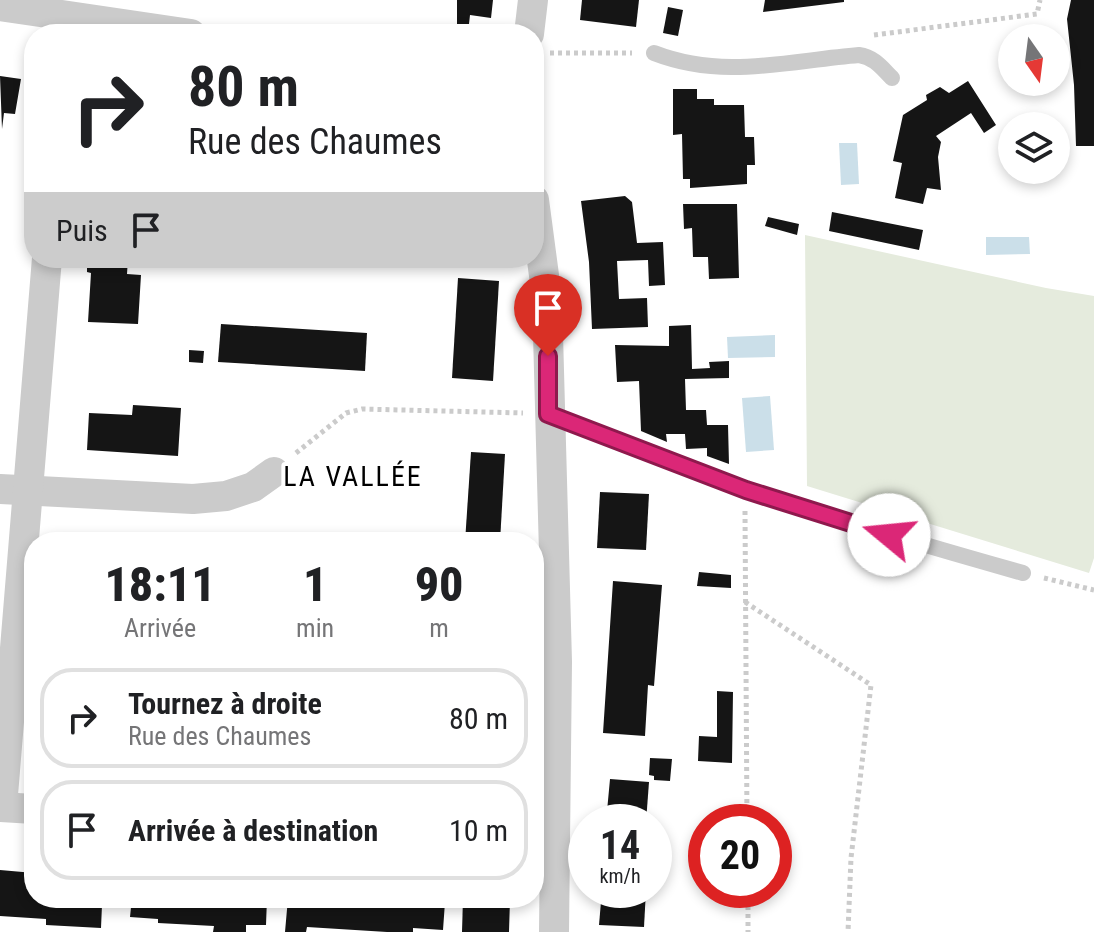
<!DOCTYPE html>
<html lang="fr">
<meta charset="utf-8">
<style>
:root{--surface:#fff;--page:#f2f2f2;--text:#202124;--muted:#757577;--line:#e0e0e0}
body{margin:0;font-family:"Roboto Condensed",sans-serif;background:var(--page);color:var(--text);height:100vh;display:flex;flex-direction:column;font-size:30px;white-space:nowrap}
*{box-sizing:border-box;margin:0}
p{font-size:26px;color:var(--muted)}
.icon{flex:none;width:44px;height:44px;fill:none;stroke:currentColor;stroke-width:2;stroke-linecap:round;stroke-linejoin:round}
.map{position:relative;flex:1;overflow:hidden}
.sheet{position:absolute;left:24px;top:532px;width:520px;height:376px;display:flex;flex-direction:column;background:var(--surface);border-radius:32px;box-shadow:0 4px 12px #0003}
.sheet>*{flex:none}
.banner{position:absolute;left:24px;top:24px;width:520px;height:244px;border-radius:32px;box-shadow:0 4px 12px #0003;background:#fff;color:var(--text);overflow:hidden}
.needle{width:52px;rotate:166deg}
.tools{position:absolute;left:998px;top:24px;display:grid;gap:16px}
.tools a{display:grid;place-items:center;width:72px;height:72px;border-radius:50%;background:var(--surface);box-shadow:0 4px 12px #0003;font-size:40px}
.speed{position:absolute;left:568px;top:804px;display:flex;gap:16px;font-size:40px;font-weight:700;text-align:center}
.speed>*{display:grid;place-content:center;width:104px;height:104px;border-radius:50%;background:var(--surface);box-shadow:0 4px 12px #0003;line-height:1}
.speed small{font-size:20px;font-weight:400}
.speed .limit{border:12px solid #d22;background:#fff;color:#111}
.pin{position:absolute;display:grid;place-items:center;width:68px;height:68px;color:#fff;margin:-82px -34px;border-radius:50% 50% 50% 0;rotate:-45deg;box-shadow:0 0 8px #0007}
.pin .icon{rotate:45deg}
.me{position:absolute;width:88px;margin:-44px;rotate:287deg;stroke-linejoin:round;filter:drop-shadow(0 0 6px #0008)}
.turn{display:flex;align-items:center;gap:28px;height:168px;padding:0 32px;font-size:36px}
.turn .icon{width:104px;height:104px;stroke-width:2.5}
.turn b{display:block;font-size:56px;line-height:68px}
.then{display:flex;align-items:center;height:76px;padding:0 32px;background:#0003;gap:16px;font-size:30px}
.eta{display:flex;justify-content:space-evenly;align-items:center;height:136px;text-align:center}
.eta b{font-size:48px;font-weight:800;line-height:56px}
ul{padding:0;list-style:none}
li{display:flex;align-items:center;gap:24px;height:100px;margin:0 16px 12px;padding:0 16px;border:4px solid var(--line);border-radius:32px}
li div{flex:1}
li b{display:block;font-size:30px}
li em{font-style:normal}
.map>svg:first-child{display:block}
.green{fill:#e5ebdd}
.water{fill:#cbdfe9}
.building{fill:#151515}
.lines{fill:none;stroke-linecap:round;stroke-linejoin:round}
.path{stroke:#cbcbcb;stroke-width:5;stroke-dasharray:4 4;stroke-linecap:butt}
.lane{stroke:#cbcbcb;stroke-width:16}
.street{stroke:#cbcbcb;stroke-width:30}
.route-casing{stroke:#8e194d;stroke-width:20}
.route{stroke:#db2777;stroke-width:14}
.labels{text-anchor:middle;stroke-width:8;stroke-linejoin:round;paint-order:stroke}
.neighbourhood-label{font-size:28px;letter-spacing:2px;fill:#000;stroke:#fff}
</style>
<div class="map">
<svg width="1094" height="932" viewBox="0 0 1094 932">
<rect width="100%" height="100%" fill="#fff"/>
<path class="green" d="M805,235L1046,288L1094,296V558L1089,573L807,486Z"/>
<g class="water">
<path d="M839,143H857L859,184L841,185Z"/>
<path d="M986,237H1029L1030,254L986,255Z"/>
<path d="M775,335V357L728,358L727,337Z"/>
<path d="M770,396L774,450L746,452L742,398Z"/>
</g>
<g class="building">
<path d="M457,0H493L491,18L470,15L468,33L457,31Z"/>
<path d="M582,0H639L636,27L580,20Z"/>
<path d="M765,0H844V2L763,12Z"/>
<path d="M1071,0H1094V146H1076L1074,85L1067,19Z"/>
<path d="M668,7L683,10L678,36L663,33Z"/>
<path d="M0,76L21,79L15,114L4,113L2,129Z"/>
<path d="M968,81L996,125L984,133L971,113L936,136L941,142L938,157L941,190L927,188L923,204L895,198L902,163L893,161L903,115L927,100L926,95L940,87L949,93Z"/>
<path d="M673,89H697V99H714V105H744L745,137H754L755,165H747V184L690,188V179H683L682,134L673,135Z"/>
<path d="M625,196L632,202L637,243L663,242L665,285L649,286L648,260L617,261L619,299L647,298L648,327L592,329L589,262L581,201Z"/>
<path d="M683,204H737L739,278L709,279L708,257H693L692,228L684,229Z"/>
<path d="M832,212L923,230L919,250L829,231Z"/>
<path d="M768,217L799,224L797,235L765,226Z"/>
<path d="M87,258H128L127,274L141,275L138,324L88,322L91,273L87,272Z"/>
<path d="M458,278L499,281L493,381L452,378Z"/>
<path d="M221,324L367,333L365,371L218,362Z"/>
<path d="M691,325L692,369L710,368L709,362L729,361V378L685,379L686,410H706L707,425H728L729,464L707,456V448L686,449L685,434H666L667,442L641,431L639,381L617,382L615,345L669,346V326Z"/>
<path d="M189,350L204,351L203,363L189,362Z"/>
<path d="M133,405L181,408L178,456L87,450L89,413L132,415Z"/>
<path d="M471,452L505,454L500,542H465Z"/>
<path d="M600,492L649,494L646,550L597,548Z"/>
<path d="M699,572L731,575V588L697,586Z"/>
<path d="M613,581L662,585L654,686L648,685L645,736L603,733Z"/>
<path d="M717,691L733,692L732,763L698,761L699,736L717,737Z"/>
<path d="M650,758L672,759L670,781L654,780V776L649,775Z"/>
<path d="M610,779L649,782L646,822H606Z"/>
<path d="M0,870L34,873V898H267L266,925H246V932H213L214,926L158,923V919L130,917L131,907L102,905L101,928L46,925V919L0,916Z"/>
<path d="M602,890H646L644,927L599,925Z"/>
<path d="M288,898H415L445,902L443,930L413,928V932H387L307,927L306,932H285Z"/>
<path d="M463,898L510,899L509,932H462Z"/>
</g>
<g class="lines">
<g class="path">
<path d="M874,35L1037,14L1040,0"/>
<path d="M550,53H632"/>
<path d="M296,453L346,413L362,409L523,413"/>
<path d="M745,511L747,822"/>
<path d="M1044,578L1094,590"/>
<path d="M745,602L871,685L851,858L848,932"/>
<path d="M748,890V932"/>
</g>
<g class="lane">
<path d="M654,53C724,80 786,61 859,55C874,57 882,68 892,78"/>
<path d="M548,414C703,479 862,528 1023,573"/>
</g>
<g class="street">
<path d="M0,6L191,34"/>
<path d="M529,34L533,0"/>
<path d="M534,200L547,298L557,662L554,932"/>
<path d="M0,489L193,499L226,496L253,487L274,472"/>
<path d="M0,807L34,809"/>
<path d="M2,807L47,258"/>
</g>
</g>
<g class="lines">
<defs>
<path id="route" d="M548,356V414L746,490L889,535"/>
</defs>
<use href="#route" class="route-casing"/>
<use href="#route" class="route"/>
</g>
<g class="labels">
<g class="neighbourhood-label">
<text x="353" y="486">LA VALLÉE</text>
</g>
</g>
</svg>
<div class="tools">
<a><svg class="needle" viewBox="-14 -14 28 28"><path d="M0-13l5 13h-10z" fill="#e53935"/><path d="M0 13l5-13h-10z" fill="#757577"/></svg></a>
<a><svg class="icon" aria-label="layers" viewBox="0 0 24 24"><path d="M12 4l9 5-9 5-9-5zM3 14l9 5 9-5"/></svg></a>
</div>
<div class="speed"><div>14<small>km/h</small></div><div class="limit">20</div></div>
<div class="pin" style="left:548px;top:356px;background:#d93025"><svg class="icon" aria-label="arrive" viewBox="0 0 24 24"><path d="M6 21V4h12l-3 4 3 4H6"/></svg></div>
<svg class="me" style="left:889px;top:535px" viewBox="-20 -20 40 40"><circle r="19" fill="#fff"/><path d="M0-13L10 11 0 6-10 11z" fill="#db2777"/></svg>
<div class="banner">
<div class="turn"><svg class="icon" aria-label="right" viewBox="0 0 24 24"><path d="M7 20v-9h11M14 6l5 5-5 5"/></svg><div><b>80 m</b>Rue des Chaumes</div></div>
<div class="then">Puis<svg class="icon" aria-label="arrive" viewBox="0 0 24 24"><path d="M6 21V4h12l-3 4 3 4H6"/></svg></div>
</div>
<section class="sheet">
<div class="eta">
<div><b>18:11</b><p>Arrivée</p></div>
<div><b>1</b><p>min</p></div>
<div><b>90</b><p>m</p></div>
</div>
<ul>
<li><svg class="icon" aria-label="right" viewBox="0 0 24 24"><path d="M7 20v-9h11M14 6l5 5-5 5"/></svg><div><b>Tournez à droite</b><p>Rue des Chaumes</p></div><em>80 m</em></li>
<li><svg class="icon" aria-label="arrive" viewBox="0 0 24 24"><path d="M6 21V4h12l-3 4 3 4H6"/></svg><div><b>Arrivée à destination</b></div><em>10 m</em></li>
</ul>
</section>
</div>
